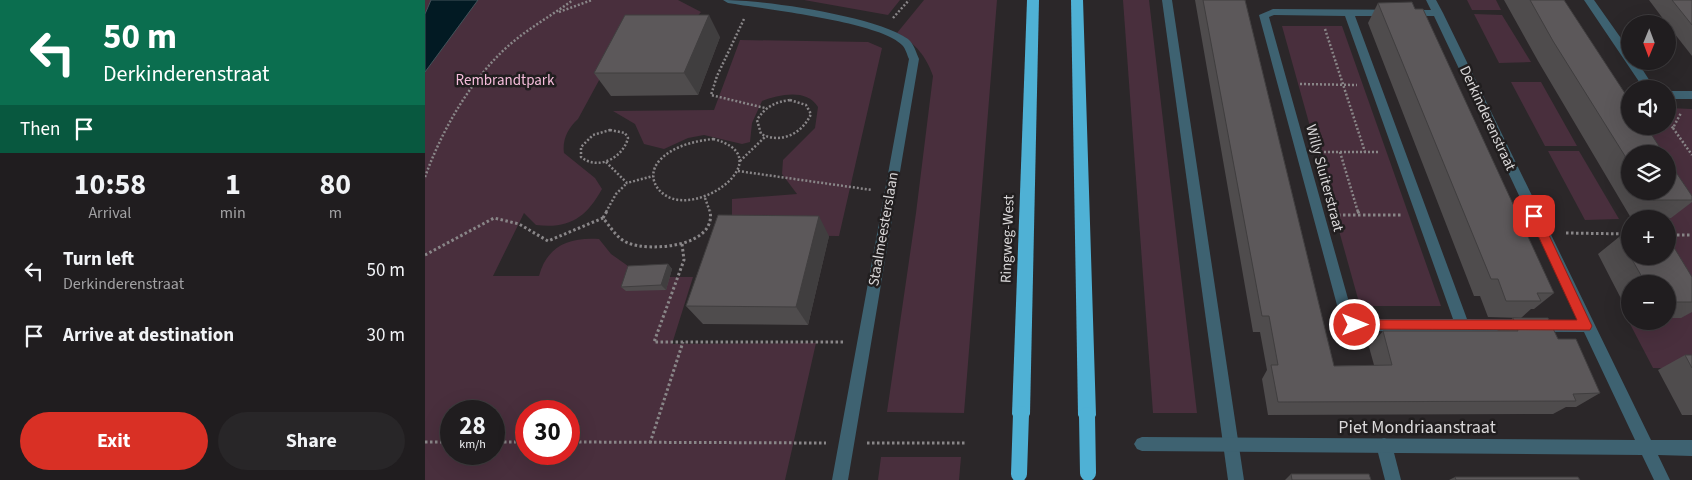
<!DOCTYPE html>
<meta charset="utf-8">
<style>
:root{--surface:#201d1f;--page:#282628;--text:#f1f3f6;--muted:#a2a2a4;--line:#3d3b3d;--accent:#d93025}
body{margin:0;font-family:"Source Sans 3",sans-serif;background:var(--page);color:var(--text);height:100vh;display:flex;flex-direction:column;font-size:19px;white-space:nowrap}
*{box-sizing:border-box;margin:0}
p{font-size:16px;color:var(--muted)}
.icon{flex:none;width:28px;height:28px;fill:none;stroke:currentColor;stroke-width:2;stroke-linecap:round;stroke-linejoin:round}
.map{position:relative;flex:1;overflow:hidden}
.panel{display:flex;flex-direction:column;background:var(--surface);width:425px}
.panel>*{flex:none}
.hud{background:#0b6e4f;color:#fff;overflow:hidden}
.needle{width:32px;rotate:181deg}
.fabs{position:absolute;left:1196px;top:15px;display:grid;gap:10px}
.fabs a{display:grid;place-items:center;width:55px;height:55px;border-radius:50%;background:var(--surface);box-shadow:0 5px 20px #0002,0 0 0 1px var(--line);font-size:25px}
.speed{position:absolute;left:15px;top:400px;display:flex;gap:10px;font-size:25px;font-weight:700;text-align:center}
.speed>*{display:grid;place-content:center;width:65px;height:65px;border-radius:50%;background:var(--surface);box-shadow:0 5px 20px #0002,0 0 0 1px var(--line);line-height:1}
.speed small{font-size:12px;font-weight:400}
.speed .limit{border:8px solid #d22;background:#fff;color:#111}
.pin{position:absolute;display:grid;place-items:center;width:42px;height:42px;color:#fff;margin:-21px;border-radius:10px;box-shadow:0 2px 8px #0006}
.me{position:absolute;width:55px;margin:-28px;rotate:90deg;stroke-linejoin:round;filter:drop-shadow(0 0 4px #0008)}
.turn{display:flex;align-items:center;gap:18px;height:105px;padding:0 20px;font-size:22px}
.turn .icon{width:65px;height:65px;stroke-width:2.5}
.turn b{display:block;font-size:35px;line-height:42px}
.then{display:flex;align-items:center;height:48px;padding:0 20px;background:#0003;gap:10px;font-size:19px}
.eta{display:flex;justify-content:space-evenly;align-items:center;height:85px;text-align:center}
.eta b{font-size:30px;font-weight:700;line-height:35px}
.primary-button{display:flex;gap:10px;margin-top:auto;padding:10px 20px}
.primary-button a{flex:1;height:58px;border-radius:30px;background:var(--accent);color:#fff;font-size:20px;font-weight:700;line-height:58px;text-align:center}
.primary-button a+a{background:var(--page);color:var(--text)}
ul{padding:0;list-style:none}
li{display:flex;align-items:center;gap:15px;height:65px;padding:0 20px}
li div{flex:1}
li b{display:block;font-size:19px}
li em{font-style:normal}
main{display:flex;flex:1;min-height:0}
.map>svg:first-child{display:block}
.green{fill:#492f3d;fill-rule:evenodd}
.water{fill:#021a23;stroke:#43535a}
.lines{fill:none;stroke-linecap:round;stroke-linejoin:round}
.path-far1{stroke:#898688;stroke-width:2.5;stroke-dasharray:2 2;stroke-linecap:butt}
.path{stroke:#898688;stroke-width:3;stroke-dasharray:2.5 2.5;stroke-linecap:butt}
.service{fill:#3e6271;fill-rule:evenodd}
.pedestrian{fill:#3e6271;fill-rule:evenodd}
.minor{fill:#3e6271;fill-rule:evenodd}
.motorway{fill:#4fb1d5;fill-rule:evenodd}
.motorway-bridge{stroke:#4fb1d5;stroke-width:16}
.wall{fill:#4f4c4d}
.shaded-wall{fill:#403e3f}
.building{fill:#5c585a;stroke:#403e3f}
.route{fill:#d93025;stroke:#8d1f18}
.labels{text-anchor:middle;stroke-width:5;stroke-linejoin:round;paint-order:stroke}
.park-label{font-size:15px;fill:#f6bddb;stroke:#211e1f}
.street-label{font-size:15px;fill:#dad8d9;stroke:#211e1f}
.near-street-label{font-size:18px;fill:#dad8d9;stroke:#211e1f}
</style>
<main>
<section class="panel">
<div class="hud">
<div class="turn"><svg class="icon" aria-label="left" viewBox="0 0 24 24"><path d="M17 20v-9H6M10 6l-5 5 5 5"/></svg><div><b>50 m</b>Derkinderenstraat</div></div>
<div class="then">Then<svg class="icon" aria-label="arrive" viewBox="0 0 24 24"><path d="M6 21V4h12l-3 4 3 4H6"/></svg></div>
</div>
<div class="eta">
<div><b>10:58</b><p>Arrival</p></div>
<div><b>1</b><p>min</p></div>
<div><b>80</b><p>m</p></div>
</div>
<ul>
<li><svg class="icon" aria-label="left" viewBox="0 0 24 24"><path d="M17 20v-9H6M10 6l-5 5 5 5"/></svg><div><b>Turn left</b><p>Derkinderenstraat</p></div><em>50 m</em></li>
<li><svg class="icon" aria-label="arrive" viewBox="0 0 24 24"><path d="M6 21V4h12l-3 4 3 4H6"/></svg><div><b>Arrive at destination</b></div><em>30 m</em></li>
</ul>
<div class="primary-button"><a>Exit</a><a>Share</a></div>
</section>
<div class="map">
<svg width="1267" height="480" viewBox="0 0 1267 480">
<rect width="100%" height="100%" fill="#2b2729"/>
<g class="green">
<path d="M0,0H253L276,12L269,20L203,27L153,119C143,128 137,140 139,153L170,178L177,189C161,218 144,229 111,225L99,213L68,276H114C122,246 144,237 174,239L186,254L203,266L201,277H268L247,344L391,343L360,480H0ZM26,411H69V454H26ZM101,411H144V454H101Z"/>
<path d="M379,0H475L463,15Z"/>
<path d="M499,0H572L539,413L462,412L491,213L508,76C501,56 491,44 472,33Z"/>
<path d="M698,0H724L772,413H728Z"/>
<path d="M1042,0H1071L1076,10H1047Z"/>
<path d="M1049,14L1077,15L1106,62L1074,63Z"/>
<path d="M857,26H917L1016,306H935Z"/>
<path d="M315,40L443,42L457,48L414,236L307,235V199L372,194L357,174L358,160L390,128L393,107C381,88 354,95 337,101L327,123L325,142L317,144L279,135L263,138L239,149L219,144L210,124L188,111L289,110Z"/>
<path d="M1116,82L1152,146H1120L1086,82Z"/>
<path d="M1243,108L1267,109V369L1228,368L1204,322L1242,321V284L1254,276L1243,238L1242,219H1240L1223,191H1242V154H1205V126H1242Z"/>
<path d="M1154,151L1194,219L1160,220L1123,151Z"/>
<path d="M456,457H536L534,480H453Z"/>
</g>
<path class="water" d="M6,0H53L0,72V14Z"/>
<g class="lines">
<g class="path-far1">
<path d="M134,12L167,0"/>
<path d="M468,18L484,0"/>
<path d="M319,19L292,76L286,95L340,108"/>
<path d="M900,29L940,152"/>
<path d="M875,84L932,85"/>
<path d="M365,100L381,105L386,114C377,134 356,144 336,134L332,120C340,107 350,102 365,100Z"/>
<path d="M1242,120L1248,128L1256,113"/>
<path d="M1248,128L1267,155"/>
<path d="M185,130L200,133L203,138C198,158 173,171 156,157V147L168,135Z"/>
<path d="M288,139C348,154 293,204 254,200C234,198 219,177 235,160C248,146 270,141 288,139Z"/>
<path d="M895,152H954"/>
<path d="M915,152L933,212"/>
<path d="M315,161L341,136"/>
<path d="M181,162L202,183L228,176"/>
<path d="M313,171L447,190"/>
<path d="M0,177C17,130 45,81 82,47C102,29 126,16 148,0"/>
<path d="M280,198L285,212"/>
<path d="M181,212L191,194L202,183"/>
</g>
<g class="path">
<path d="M933,211L934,215"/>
<path d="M913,215H977"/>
<path d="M178,218L182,211"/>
<path d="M1141,233L1205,234"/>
<path d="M1242,235H1267"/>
<path d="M257,244L259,260L229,342H418"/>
<path d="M0,255L69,218L94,224L123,241L178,218C185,226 192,239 203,243C225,252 292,247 285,211"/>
<path d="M0,442H26"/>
<path d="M69,442H101"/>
<path d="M144,442L401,443"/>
<path d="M225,443L258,342"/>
<path d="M442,443H542"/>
</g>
<g class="service">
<path d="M737,0H747L819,480H803Z"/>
<path d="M1159,0H1169L1205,51V61H1212L1230,89H1219Z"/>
<rect x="1242" y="91" width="25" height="8"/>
</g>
<path class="pedestrian" d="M959,438L964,440L967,445L976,480H960L951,445L954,440Z"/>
<g class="minor">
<path d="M298,0C340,0 450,16 483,39C489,44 491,52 494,59L423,480H407L484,59C482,55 481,49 477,45C455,22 339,9 303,3Z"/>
<path d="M1001,0H1011L1018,13L1226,440H1267V456L1233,455L1245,480H1229L1217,455L717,451L712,449L709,444L712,439L717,437L1210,440L1159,332L930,331L925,329L916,320L834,15L848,9L1006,10ZM849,15L920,16L1028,319H933L927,313L844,17ZM930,16H1009L1153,320L1042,319Z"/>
</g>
<g class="motorway">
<path d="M602,0H614L605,414L602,420L596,423L590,420L587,414Z"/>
<path d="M646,0H658L671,415L668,421L662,424L656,421L653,415Z"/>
</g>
<g class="motorway-bridge">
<path d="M662,415L663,473"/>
<path d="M594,474L596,414"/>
</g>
</g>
<g class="wall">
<path d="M770,0H820L909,366L949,365L944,347L958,331H1072L1088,318L1133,339L1175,393L1151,407H1141L1128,414L843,415L837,379L842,370L835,332H828Z"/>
<path d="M1079,0H1139L1205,154V191H1242L1267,196V202L1246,218H1206L1113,61Z"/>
<path d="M1224,0H1267V56L1242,24Z"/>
<path d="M953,3L1129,293L1109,309H1106L1096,318L1063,317L1055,296H1049L943,23Z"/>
<path d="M295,37L273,95L186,96L169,73Z"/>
<path d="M404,236L383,325L278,324L261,306Z"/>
<path d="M1194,237L1267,277V312L1256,318H1242V284H1205V316L1173,254Z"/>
<path d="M243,264L247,269L241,290L201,291L196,287Z"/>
<path d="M1260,355H1267V415H1257L1233,370Z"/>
<path d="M866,474L946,480H860Z"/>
<path d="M1030,477L1155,480H1024Z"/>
</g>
<g class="shaded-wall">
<path d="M284,15L295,37L273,95L259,73Z"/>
<path d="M394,216L404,236L383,325L371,307Z"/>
<path d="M243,264L247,269L241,290L236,285Z"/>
</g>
<g class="building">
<path d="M778,0H820L909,366L967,365L958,331H1093L1088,318H1123L1133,339H1151L1175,393L1148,394L1151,401L853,402L846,365H853L844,316H837Z"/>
<path d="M1105,0H1139L1205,101V126H1221L1239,154H1205V164L1128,41Z"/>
<path d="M1247,0H1267V25Z"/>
<path d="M987,2L990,9H998L1129,293H1112L1116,301H1081L1073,279H1066L953,3Z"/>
<path d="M200,15H284L259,73H169Z"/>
<path d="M1242,159L1267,196V200H1228L1222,191H1242Z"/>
<path d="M293,215L394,216L371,307L261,306Z"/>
<path d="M1205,236V256L1194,237Z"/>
<path d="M1242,236L1267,277V302H1242V284H1221L1205,256H1242Z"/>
<path d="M243,264L236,285L196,287L203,266Z"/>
<path d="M1260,355H1267V368Z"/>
<path d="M866,474H944L946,480H867Z"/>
<path d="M1030,477H1153L1155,480H1031Z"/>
</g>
<path class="route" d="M1109,212L1115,216L1165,322L1167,326L1165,330L926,329L924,325L930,320H1152L1104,216Z"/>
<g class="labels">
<g class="park-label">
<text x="80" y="85">Rembrandtpark</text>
</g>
<g class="street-label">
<text transform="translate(1063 118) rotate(65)" y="5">Derkinderenstraat</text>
<text transform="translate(900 178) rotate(75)" y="5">Willy Sluiterstraat</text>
<text transform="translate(458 229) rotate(-80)" y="5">Staalmeesterslaan</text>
<text transform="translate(582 239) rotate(-88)" y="5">Ringweg-West</text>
</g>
<g class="near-street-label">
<text x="992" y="433">Piet Mondriaanstraat</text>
</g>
</g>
</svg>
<div class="fabs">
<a><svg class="needle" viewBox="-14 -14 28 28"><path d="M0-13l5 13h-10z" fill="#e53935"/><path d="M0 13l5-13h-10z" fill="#a2a2a4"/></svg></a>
<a><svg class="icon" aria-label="sound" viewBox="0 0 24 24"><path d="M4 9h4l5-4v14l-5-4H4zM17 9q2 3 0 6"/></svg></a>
<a><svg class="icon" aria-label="layers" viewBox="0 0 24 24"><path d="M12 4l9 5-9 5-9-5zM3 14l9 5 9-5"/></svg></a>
<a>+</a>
<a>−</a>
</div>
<div class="speed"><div>28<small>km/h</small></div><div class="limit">30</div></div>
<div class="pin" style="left:1109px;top:216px;background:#d93025"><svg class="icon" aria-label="arrive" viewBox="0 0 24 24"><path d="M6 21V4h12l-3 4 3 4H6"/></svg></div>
<svg class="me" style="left:930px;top:325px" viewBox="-20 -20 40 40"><circle r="17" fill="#d93025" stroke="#fff" stroke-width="3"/><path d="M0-11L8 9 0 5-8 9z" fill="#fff"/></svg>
</div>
</main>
